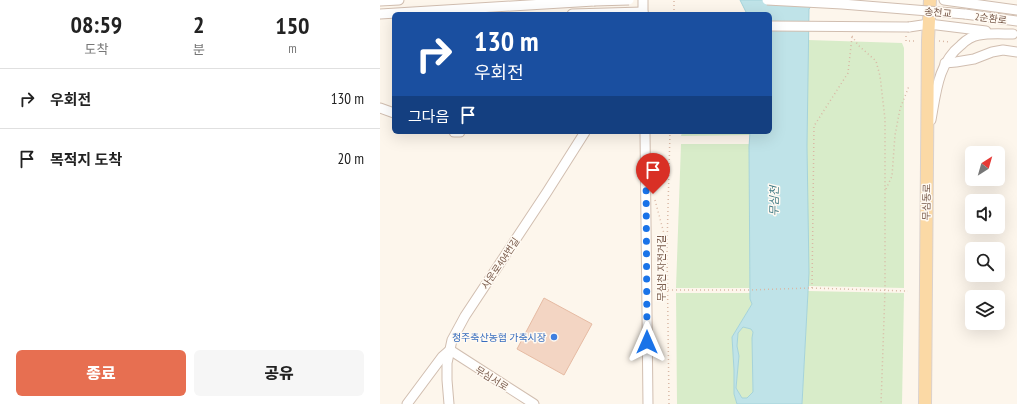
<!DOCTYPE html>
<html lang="ko">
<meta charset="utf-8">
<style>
:root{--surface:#fff;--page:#f6f6f6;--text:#222;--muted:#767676;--line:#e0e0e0;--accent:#e76f51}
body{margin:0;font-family:"PT Sans Narrow","Noto Sans KR",sans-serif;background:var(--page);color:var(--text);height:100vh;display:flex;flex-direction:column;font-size:15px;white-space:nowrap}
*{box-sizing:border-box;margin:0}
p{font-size:13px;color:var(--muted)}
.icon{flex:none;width:22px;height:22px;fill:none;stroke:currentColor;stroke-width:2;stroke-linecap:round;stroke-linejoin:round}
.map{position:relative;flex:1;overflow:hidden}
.drawer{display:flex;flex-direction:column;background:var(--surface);width:380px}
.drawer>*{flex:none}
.top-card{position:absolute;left:12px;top:12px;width:380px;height:122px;border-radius:6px;box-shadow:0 4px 16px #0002;background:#1a4fa0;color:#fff;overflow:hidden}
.needle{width:26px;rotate:37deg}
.buttons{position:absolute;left:585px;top:146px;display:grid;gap:8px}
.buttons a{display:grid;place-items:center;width:40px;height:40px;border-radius:6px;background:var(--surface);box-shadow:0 4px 16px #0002;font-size:20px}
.pin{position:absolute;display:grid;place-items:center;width:34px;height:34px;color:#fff;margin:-41px -17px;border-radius:50% 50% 50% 0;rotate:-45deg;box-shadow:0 0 4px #0007}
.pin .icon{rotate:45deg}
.me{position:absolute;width:44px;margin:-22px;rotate:0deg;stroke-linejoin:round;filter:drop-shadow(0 0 3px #0008)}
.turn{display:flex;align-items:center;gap:14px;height:84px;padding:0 16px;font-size:18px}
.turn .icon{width:52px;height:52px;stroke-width:2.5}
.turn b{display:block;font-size:28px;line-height:34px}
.then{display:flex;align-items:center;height:38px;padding:0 16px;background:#0003;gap:8px;font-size:15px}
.eta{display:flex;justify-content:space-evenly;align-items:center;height:68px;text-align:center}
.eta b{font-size:24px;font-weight:800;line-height:28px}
.button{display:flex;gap:8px;margin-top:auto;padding:8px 16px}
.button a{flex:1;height:46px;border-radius:6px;background:var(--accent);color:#fff;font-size:16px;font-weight:800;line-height:46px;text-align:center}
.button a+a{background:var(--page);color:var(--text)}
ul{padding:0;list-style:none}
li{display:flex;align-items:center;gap:12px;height:60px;padding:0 16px;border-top:1px solid var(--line)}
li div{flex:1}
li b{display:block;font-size:15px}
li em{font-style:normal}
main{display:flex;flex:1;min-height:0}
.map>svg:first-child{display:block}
.green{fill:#d8ecc9}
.water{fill:#bfe3e8;stroke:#a5d3da;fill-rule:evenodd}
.building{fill:#f3d5c3;stroke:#e6bba3}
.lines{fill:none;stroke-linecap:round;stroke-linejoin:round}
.minor-casing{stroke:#d1beb0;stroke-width:11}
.major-casing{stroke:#dad1cd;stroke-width:14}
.path{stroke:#d9b8a5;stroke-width:1.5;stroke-dasharray:1 3;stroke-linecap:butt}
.minor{stroke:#fff;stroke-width:9}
.major{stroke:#fbd9a5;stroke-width:12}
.minor-bridge-casing{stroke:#d1beb0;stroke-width:11;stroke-linecap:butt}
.minor-bridge{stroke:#fff;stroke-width:9}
.route{stroke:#1a73e8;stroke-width:7;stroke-dasharray:0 12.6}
.shop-dot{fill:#3f7fe0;stroke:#fffaf3;stroke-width:1.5}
.labels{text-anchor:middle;stroke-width:3;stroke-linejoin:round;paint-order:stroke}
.street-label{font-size:10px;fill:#7a5c4d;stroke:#fffaf3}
.shop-label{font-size:10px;fill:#366cbe;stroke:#fffaf3;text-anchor:end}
.water-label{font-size:11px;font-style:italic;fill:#437c86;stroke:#fffaf3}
</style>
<main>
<section class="drawer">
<div class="eta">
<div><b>08:59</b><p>도착</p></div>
<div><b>2</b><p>분</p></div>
<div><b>150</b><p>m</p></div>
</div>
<ul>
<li><svg class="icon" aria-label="right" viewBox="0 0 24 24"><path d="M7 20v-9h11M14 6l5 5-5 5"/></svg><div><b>우회전</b></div><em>130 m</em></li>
<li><svg class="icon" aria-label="arrive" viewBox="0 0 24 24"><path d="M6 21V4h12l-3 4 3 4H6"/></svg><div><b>목적지 도착</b></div><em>20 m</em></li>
</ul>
<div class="button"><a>종료</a><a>공유</a></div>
</section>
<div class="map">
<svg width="637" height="404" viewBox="0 0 637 404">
<rect width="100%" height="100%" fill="#fdf6ec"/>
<g class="green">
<path d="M428,40L522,43L524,48V288L428,286L427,146Z"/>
<path d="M302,132H370V135L301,136Z"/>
<path d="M301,144H369L370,288H296Z"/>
<path d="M428,291L524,293L522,404H422Z"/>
<path d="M296,293H370V299L372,304L352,337L354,370V394L357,404H297Z"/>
<path d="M363,327L371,329L373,332L372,338L373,392L367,399L362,398L356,388L359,356L357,346L358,333Z"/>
</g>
<path class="water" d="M360,0H436L429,9L427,146L429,273L422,404H357L354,394V370L352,337L372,304L370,299L369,147L370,132H390V14H367ZM363,327L371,329L373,332L372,338L373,392L367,398H362L356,388L359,356L357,346L358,333Z"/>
<path class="building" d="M164,298L212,324L184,375L137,349Z"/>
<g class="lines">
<defs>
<g id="minor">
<path d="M263,0V14"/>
<path d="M564,0L637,10"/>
<path d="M0,1L19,0"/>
<path d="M0,14L214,1"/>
<path d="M192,14L263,12"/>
<path d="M585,14L637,21"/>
<path d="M529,27L549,24L606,31"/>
<path d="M565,63L576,62L594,59L612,52L623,50L637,52"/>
<path d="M0,108L14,113"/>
<path d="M551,120C556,93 558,63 581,45C586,40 592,36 599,35C610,33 622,34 633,34"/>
<path d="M74,132H80"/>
<path d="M265,132L268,404"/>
<path d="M27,404L62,357L70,350L154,404"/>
<path d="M69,404L67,380V363L72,340L85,316L167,192L205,132"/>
</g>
<path id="major" d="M545,404L548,40L550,0"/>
</defs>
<use href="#minor" class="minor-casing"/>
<use href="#major" class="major-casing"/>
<g class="path">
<path d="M294,14V0"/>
<path d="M472,36L478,45L496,61L500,76L505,119V291L501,404"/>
<path d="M526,36V41H537"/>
<path d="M559,41L571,42"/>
<path d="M506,189L512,176L515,135L520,109L529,86"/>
<path d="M275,200L287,245"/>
<path d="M432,288L434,126L468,73L472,37"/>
<path d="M288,290H369L429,288L528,291"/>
<path d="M289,404L287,246L290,132"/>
</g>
<use href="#minor" class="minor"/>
<use href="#major" class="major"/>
<defs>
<g id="minor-bridge">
<path d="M387,0L462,4L585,14"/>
<path d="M214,1L249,0"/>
<path d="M390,26L529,27"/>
</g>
</defs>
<use href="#minor-bridge" class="minor-bridge-casing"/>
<use href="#minor-bridge" class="minor-bridge"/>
</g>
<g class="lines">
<path class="route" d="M267,342L266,170L273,194"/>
</g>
<circle class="shop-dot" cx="174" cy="337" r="4"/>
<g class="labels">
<g class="street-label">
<text transform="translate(558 12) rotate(5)" y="4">송천교</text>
<text transform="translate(611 18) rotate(7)" y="4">2순환로</text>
<text transform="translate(546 202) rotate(-89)" y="4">무심동로</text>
<text transform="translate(120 263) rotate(-56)" y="4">사운로404번길</text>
<text transform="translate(281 268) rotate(-90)" y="4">무심천 자전거길</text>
<text transform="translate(112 378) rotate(32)" y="4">무심서로</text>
</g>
<g class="shop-label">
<text x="166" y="341">청주축산농협 가축시장</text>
</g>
<g class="water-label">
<text transform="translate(394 201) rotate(-89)" y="4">무심천</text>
</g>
</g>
</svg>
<div class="buttons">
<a><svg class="needle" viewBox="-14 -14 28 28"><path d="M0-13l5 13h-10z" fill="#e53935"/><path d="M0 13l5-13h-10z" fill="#767676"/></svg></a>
<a><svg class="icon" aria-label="sound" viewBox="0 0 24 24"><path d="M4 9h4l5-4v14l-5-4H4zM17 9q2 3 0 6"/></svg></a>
<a><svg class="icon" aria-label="search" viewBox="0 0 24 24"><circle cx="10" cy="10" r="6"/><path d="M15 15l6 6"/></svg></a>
<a><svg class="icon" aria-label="layers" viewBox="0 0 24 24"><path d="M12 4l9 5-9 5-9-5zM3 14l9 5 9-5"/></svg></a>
</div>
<div class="pin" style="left:273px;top:194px;background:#d93025"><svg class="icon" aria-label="arrive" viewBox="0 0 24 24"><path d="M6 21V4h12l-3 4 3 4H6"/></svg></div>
<svg class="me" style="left:267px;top:342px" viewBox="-20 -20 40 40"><path d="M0-17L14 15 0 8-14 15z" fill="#1a73e8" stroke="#fff" stroke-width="4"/></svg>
<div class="top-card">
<div class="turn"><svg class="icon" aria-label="right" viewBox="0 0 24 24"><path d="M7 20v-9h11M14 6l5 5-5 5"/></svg><div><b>130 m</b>우회전</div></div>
<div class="then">그다음<svg class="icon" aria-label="arrive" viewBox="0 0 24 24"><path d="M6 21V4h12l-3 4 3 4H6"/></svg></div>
</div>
</div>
</main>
